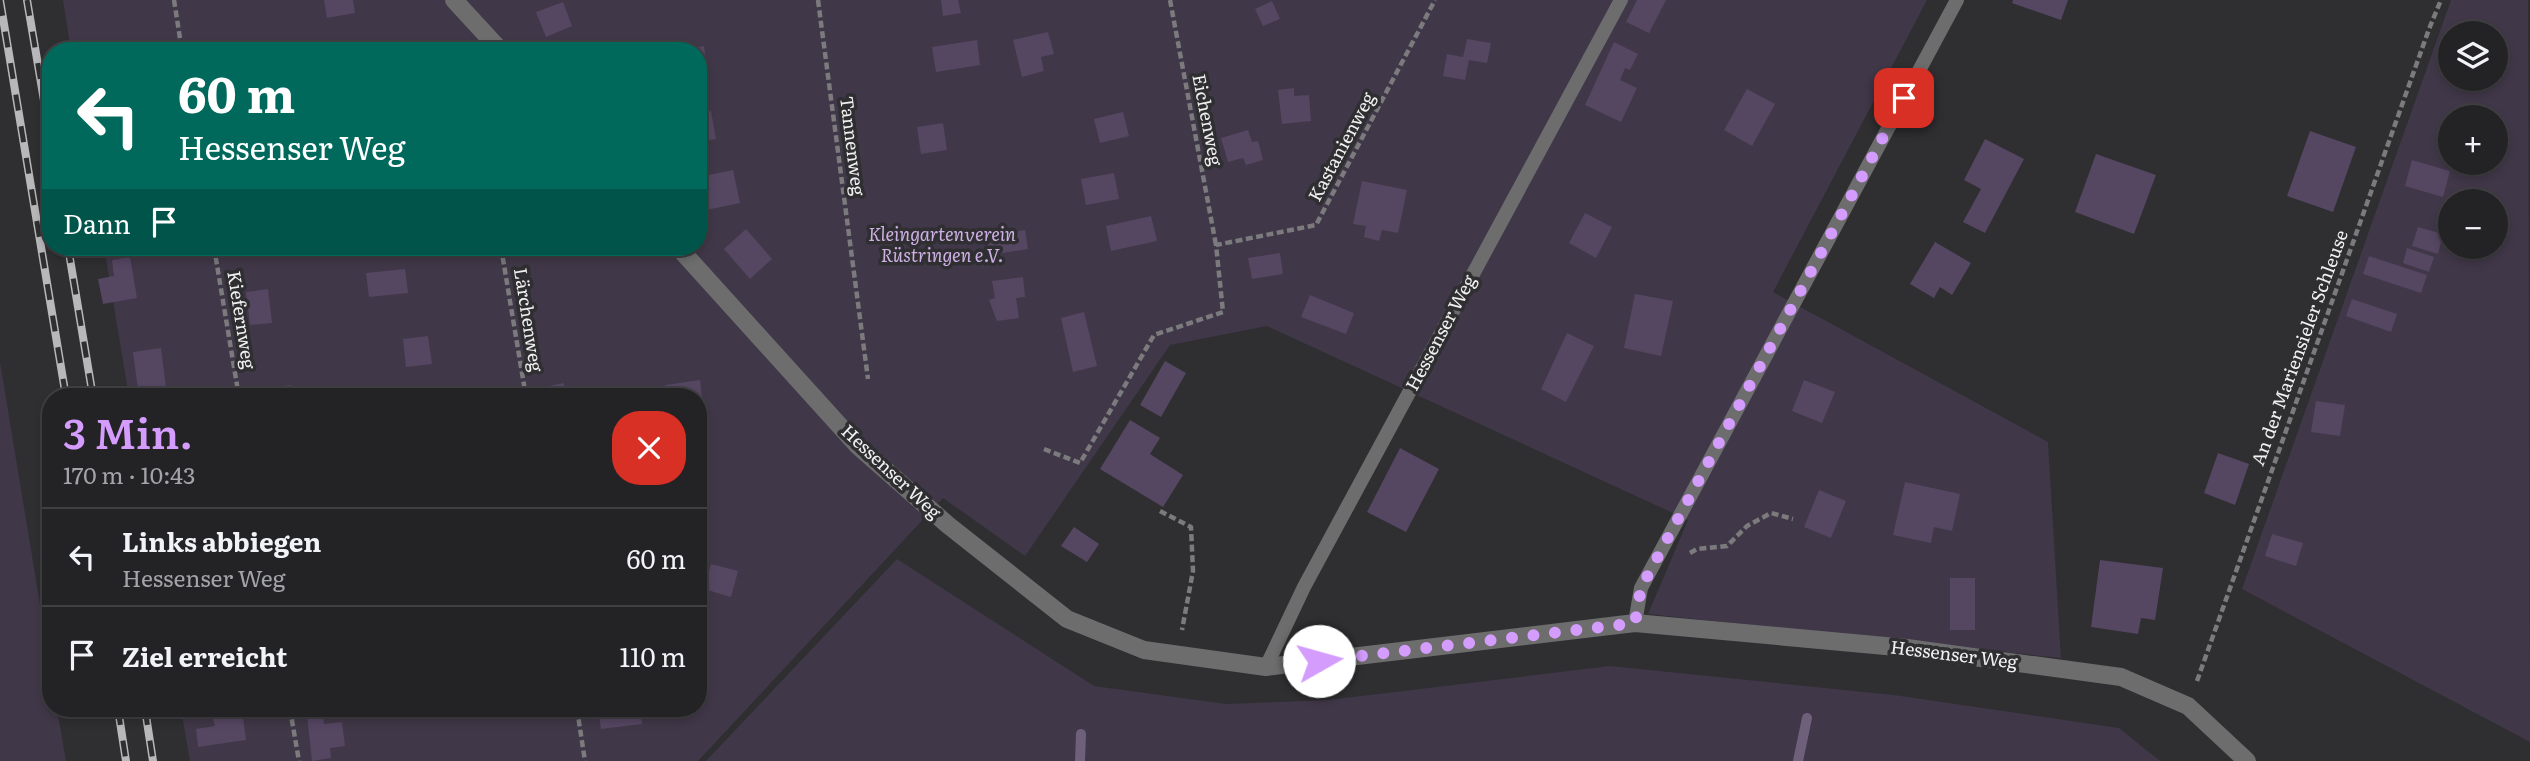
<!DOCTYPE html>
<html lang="de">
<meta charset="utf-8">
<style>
:root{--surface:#232225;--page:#2f2f32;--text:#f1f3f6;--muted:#a3a4a7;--line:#403f42;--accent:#d39cfd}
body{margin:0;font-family:Literata,serif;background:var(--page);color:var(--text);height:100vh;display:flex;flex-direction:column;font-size:26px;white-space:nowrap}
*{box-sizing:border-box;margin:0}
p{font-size:23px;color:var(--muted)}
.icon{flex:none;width:38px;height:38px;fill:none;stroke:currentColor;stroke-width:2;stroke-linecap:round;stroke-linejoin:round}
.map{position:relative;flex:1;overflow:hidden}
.details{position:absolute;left:42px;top:388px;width:665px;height:329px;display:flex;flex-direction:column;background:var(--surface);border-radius:28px;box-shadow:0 4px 10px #0003,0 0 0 2px var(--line)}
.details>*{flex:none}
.banner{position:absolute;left:42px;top:42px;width:665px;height:214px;border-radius:28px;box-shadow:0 4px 10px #0003,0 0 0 2px var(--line);background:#00695c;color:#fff;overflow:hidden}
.buttons{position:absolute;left:2438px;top:21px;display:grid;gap:14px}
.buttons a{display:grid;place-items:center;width:70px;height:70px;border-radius:50%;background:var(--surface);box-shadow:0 4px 10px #0003,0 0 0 2px var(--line);font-size:35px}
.pin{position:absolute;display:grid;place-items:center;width:60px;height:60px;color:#fff;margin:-30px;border-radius:14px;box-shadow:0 4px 10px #0006}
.me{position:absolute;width:77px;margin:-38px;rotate:83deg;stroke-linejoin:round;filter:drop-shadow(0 0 5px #0008)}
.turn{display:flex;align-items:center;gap:24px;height:147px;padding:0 21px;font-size:32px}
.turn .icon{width:91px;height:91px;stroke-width:2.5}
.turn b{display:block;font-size:49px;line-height:60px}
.then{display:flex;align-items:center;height:66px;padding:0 21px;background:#0003;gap:14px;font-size:26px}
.round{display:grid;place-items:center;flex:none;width:74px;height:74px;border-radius:28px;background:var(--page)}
.summary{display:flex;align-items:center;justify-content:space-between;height:119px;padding:0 21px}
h1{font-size:42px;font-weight:600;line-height:52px;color:var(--accent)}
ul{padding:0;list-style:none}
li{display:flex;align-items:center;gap:21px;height:98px;padding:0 21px;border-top:2px solid var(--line)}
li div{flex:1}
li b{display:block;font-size:26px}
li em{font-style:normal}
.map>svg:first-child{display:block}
.green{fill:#403748;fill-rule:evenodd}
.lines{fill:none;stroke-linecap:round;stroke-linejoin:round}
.stream{stroke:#6e5f7b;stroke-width:10}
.building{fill:#554662}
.path{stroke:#7b7a7c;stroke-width:4.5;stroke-dasharray:7 3.5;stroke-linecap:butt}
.lane{stroke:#6d6d6e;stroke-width:14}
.street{stroke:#6d6d6e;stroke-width:18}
.rail-casing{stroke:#b8b7b9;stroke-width:8}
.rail{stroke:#2f2e31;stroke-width:5;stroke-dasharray:16;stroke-linecap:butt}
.route{stroke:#d39cfd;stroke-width:12;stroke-dasharray:0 21.6}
.labels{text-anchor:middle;stroke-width:7;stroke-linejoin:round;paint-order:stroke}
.street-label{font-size:18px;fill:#f1f0f1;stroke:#2f2e31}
.park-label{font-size:18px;font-style:italic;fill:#cdb0e4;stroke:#2f2e31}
</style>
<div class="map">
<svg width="2530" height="761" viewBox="0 0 2530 761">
<rect width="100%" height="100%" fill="#2f2e31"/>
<g class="green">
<path d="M63,0H1927L1773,292L2048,442L2061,658L1648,614L1688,520L1267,326L1170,345L1025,556L943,498L698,761H190L181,709H698V397H129L104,247H698V51H71Z"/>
<path d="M2451,0H2528L2530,742L2242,589ZM2450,33H2496V79H2450ZM2450,117H2496V163H2450ZM2450,201H2496V247H2450Z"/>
<path d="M0,362L51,671V709H57L66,761H0Z"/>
<path d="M897,559L1094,686L1226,704L1328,700L1610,666L1894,695L2119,728L2160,761H706Z"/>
</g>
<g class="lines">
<g class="stream">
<path d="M1080,761L1081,734"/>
<path d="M1798,761L1807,718"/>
</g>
</g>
<g class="building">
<path d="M324,0H353L355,13L327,18Z"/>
<path d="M941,0H958L961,13L943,16Z"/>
<path d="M1637,0H1666L1649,33L1626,22Z"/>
<path d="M2013,0H2068L2061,20L2012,3Z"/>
<path d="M1272,1L1280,19L1263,26L1255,9Z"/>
<path d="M563,2L572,26L546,37L536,12Z"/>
<path d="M1048,32L1054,54L1041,57L1044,71L1022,77L1013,40Z"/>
<path d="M1467,39L1491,43L1487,63L1469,60L1465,80L1443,76L1447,54L1463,57Z"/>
<path d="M318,40L319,51H292L291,43Z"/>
<path d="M977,40L980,65L936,72L932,47Z"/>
<path d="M1614,42L1638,54L1630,70L1625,68L1620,80L1637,88L1621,122L1585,105Z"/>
<path d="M704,46L707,68L698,69V51L686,49Z"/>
<path d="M1294,88V96L1309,95L1311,121L1282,124L1278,90Z"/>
<path d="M1747,89L1775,104L1752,146L1724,130Z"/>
<path d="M711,111L716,139L698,142V113Z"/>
<path d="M1123,112L1129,136L1100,143L1094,119Z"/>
<path d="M943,123L947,150L921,154L917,127Z"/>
<path d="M1248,130L1252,142L1258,141L1263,160L1246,165L1243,158L1228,162L1221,138Z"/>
<path d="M2310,131L2356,147L2333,212L2287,196Z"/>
<path d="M1985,139L2024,159L1985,233L1963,222L1981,189L1964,180Z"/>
<path d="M2096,154L2156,175L2134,234L2075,212Z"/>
<path d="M2412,160L2450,171L2443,197L2405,186Z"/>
<path d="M733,170L740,203L706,210L699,177Z"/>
<path d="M1114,173L1119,199L1086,205L1081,179Z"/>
<path d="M1362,181L1407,190L1398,233L1382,230L1379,241L1364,237L1366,226L1353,224Z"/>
<path d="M1585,213L1612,227L1596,258L1569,243Z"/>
<path d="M1151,216L1157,241L1111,251L1106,226Z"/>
<path d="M2418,227L2443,234L2438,254L2412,246Z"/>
<path d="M746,229L772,259L750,279L724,249Z"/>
<path d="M1025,230L1028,249L990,255L986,237Z"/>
<path d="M1935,242L1971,263L1952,295L1940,287L1934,298L1910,284Z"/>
<path d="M590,247H625L626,253L592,258Z"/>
<path d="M2407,248L2434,257L2429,272L2403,263Z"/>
<path d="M1280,253L1283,274L1252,279L1248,258Z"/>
<path d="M2369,256L2427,275L2421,293L2363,274Z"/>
<path d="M130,257L137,298L103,304L98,279L114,276L112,260Z"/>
<path d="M405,269L408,293L369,297L366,273Z"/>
<path d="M1023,277L1025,297L1016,298L1019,318L997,321L989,300L995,298L992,281Z"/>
<path d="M268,289L272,323L250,325L246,292Z"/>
<path d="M1635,294L1673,301L1661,356L1624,348Z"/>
<path d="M1310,295L1354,313L1346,334L1301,317Z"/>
<path d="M2352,299L2397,314L2391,332L2346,316Z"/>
<path d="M1084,312L1097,366L1073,372L1061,318Z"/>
<path d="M1567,333L1594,346L1566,402L1541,389Z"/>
<path d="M428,336L432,364L406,367L403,339Z"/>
<path d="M161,348L167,396L139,397L133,352Z"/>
<path d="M1165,361L1186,373L1161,417L1140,405Z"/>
<path d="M700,380L703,406L698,407V397H667L665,385Z"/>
<path d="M1804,380L1835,392L1822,423L1792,411Z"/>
<path d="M564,383L566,397H551L549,386Z"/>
<path d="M292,385L293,397H263L262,388Z"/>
<path d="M2316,401L2345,405L2340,436L2311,432Z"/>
<path d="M1130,420L1160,438L1150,454L1183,475L1163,507L1100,469Z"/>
<path d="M1400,448L1439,469L1406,532L1367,512Z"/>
<path d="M2218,453L2249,464L2235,505L2204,493Z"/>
<path d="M1905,482L1960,494L1952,531L1934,527L1931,543L1893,535Z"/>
<path d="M1819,490L1846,501L1831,538L1804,527Z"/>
<path d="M1074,527L1099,544L1087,562L1061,546Z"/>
<path d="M2272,534L2303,543L2296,566L2265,556Z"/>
<path d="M2100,560L2163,568L2155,620L2141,618L2138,634L2091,627Z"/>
<path d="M711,564L738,571L731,597L704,589Z"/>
<rect x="1950" y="578" width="25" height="52"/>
<path d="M598,709H640L642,724L601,729Z"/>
<path d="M242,710L246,740L198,747L196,729L215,726L212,714Z"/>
<path d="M323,713L324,724L342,722L345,746L330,748L331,758L312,761L307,715Z"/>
</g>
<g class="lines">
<g class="path">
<path d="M174,0L182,51"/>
<path d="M818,0L868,379"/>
<path d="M1170,0L1216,245"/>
<path d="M214,247L239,397"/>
<path d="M501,247L526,397"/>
<path d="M1044,449L1080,463L1154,335L1223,312L1216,245L1316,225L1435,0"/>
<path d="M1160,511L1191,527L1193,571L1182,630"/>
<path d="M1690,553L1697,549L1727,546L1747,526L1771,513L1793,519"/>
<path d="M2197,681L2429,29L2441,0"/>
<path d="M290,709L299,761"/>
<path d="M577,709L585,761"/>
</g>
<g class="lane">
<path d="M1635,623L1641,588L1957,0"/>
<path d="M1266,667L1304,587L1621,0"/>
</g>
<g class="street">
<path d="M454,0L501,51"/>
<path d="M678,247L858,446L948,525L1067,619L1144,650L1266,667L1635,623L1907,648L2121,677L2188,706L2247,761"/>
</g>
<defs>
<g id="rail">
<path d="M0,0L66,397"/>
<path d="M27,0L51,142"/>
<path d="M68,247L93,397"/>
<path d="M118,709L126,761"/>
<path d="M145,709L153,761"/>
</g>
</defs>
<use href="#rail" class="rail-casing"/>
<use href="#rail" class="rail"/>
</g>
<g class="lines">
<path class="route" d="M1319,661L1635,623L1641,588L1904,98"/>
</g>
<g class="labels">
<g class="street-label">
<text transform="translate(1207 120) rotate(79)" y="6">Eichenweg</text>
<text transform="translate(852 146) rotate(83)" y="6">Tannenweg</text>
<text transform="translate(1342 147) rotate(-62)" y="6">Kastanienweg</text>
<text transform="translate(241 320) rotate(81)" y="6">Kiefernweg</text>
<text transform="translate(528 320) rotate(81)" y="6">Lärchenweg</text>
<text transform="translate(1441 333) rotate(-62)" y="6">Hessenser Weg</text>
<text transform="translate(2300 348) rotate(-70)" y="6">An der Mariensieler Schleuse</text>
<text transform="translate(891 472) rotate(43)" y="6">Hessenser Weg</text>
<text transform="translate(1954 655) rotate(7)" y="6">Hessenser Weg</text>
</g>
<g class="park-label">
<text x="942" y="241">Kleingartenverein<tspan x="942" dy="21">Rüstringen e.V.</tspan></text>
</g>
</g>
</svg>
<div class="buttons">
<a><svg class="icon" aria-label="layers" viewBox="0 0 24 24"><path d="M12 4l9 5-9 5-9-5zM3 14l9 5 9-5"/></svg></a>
<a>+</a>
<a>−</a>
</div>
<div class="pin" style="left:1904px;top:98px;background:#d93025"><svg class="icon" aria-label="arrive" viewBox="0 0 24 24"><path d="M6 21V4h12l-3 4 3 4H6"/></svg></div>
<svg class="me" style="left:1319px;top:661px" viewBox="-20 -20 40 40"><circle r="19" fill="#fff"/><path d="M0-13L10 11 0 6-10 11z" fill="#d39cfd"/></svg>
<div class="banner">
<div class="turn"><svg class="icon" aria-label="left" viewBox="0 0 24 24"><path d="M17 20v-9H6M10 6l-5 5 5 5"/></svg><div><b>60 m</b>Hessenser Weg</div></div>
<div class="then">Dann<svg class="icon" aria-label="arrive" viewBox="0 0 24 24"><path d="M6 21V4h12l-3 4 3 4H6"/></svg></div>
</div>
<section class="details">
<div class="summary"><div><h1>3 Min.</h1><p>170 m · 10:43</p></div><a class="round" style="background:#d93025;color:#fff"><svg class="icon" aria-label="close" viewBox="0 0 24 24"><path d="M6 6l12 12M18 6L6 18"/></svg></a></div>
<ul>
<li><svg class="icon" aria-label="left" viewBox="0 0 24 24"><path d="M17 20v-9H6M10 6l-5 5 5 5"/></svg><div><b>Links abbiegen</b><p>Hessenser Weg</p></div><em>60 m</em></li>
<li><svg class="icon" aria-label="arrive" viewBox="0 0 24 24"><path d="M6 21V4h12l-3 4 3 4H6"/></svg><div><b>Ziel erreicht</b></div><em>110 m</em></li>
</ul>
</section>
</div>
